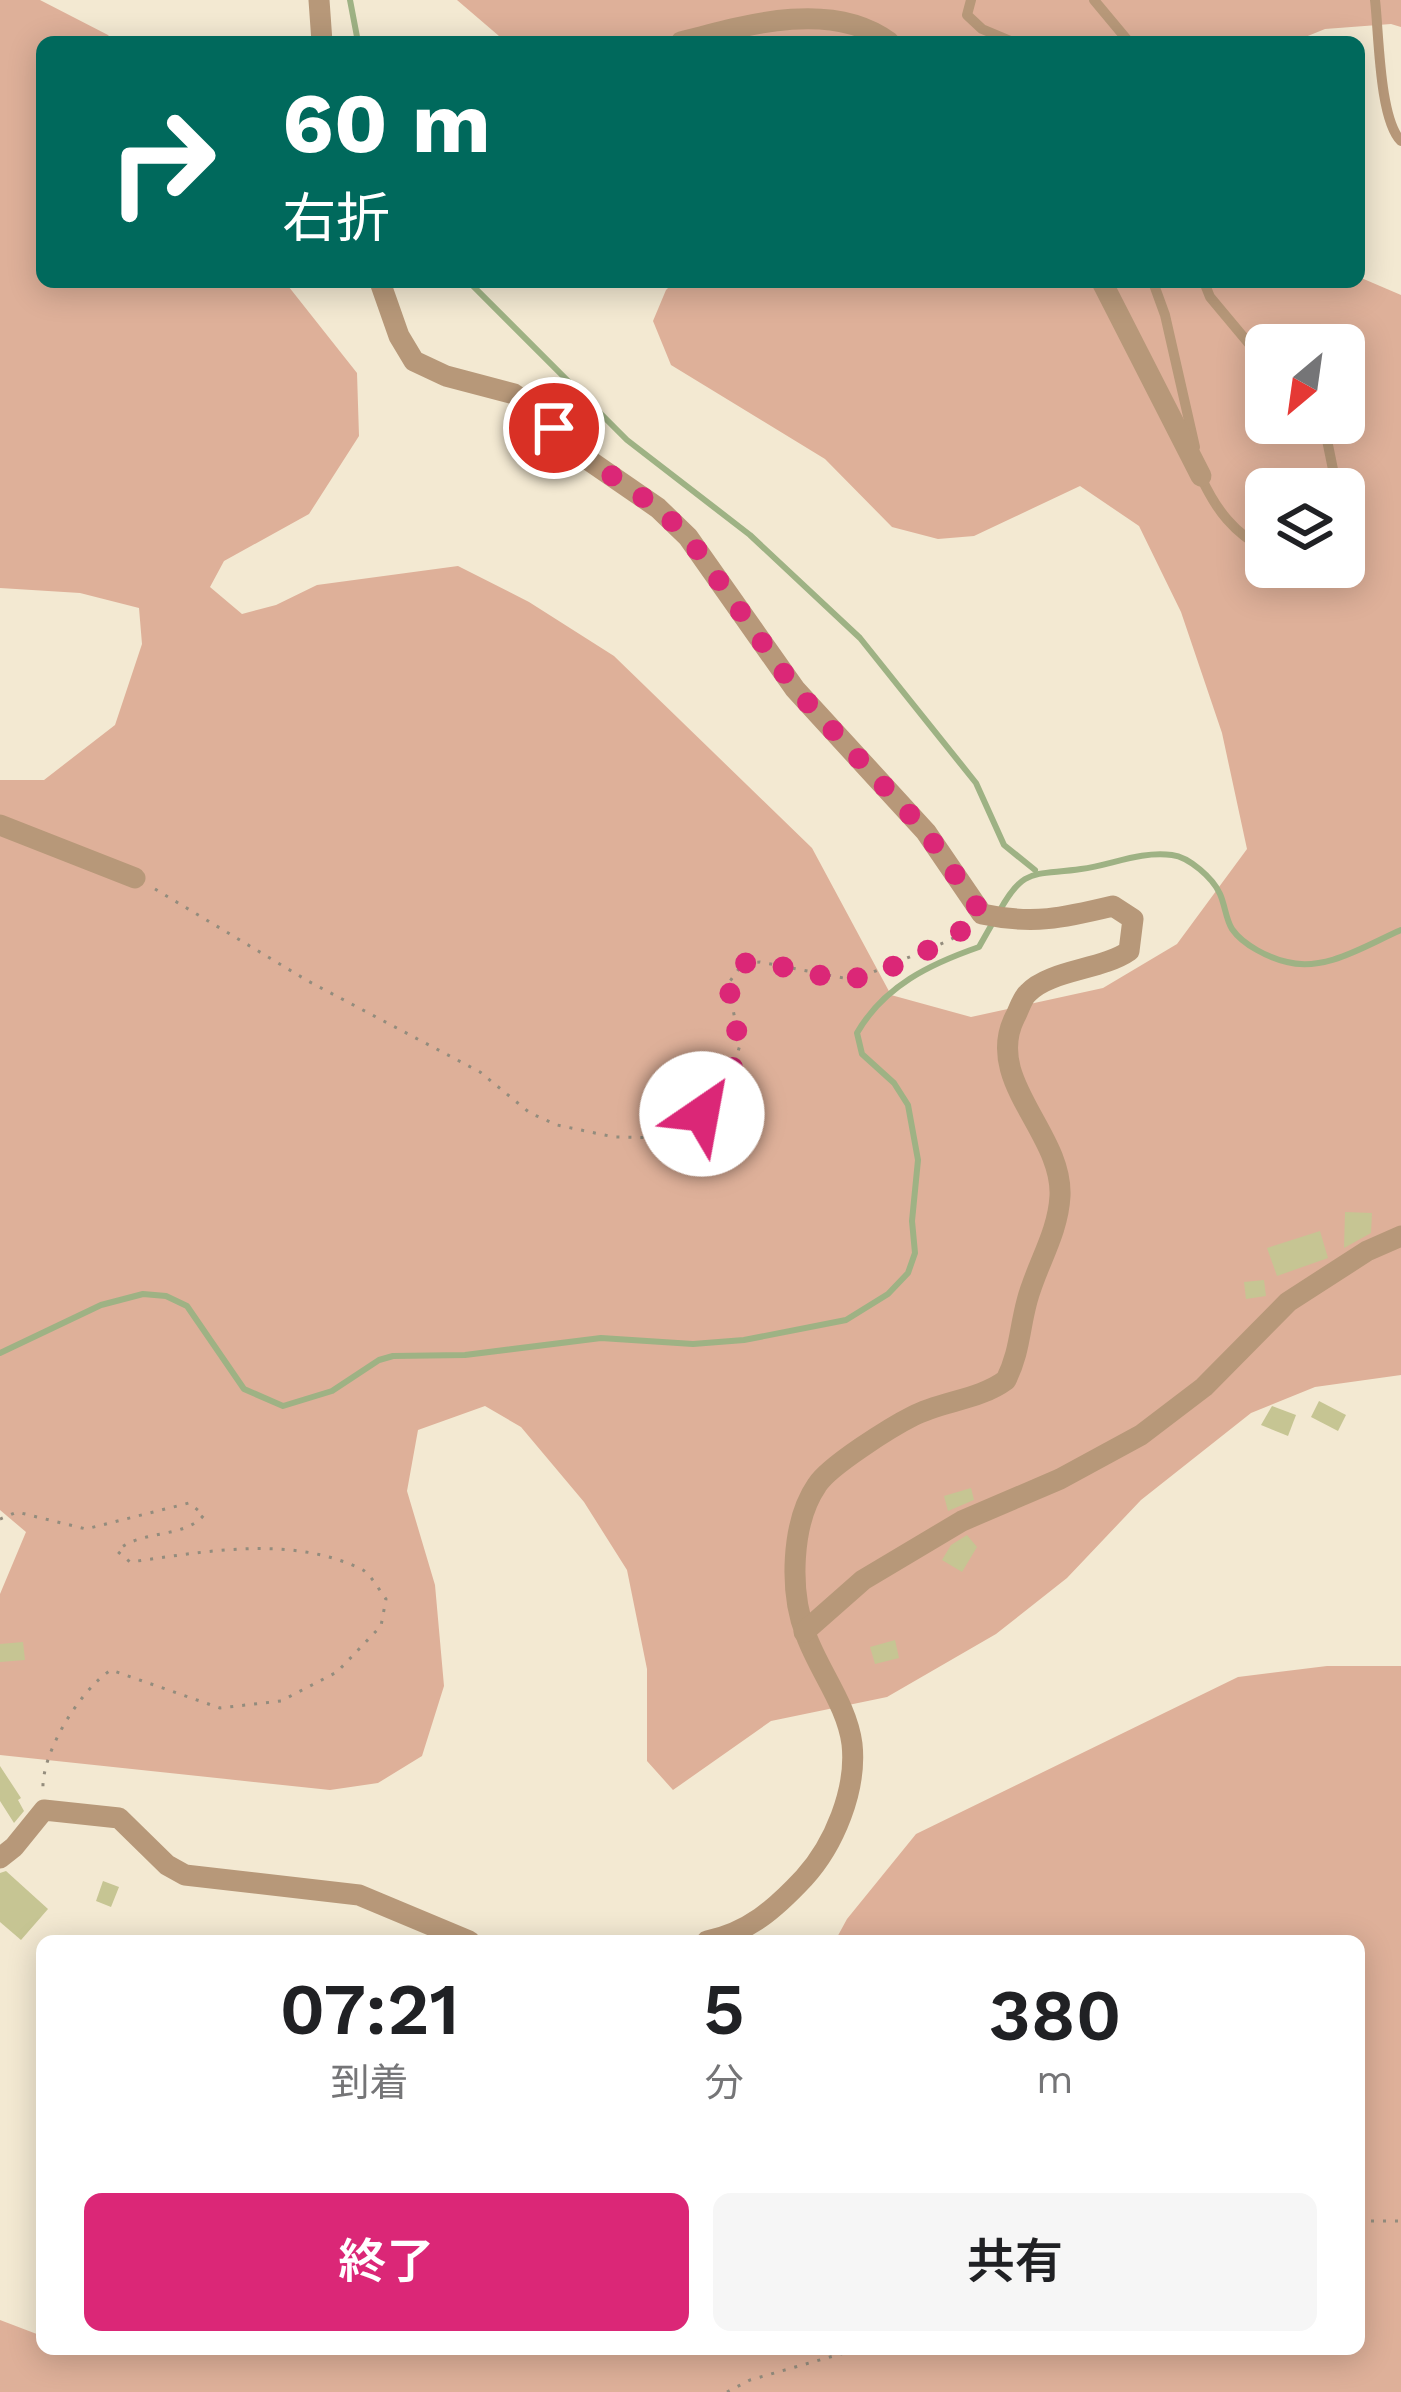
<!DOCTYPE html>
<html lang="ja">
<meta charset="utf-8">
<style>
:root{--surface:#fff;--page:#f6f6f6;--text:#202124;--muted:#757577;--accent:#db2777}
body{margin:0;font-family:"Work Sans","Noto Sans JP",sans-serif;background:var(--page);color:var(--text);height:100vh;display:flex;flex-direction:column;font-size:45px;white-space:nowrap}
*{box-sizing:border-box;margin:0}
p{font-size:39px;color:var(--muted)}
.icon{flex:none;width:66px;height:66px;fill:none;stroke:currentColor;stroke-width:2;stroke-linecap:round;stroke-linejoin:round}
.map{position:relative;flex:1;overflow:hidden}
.drawer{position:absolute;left:36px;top:1935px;width:1329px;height:420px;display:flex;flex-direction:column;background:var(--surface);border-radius:18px;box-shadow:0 6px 30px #0003}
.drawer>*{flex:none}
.guide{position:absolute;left:36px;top:36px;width:1329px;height:252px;border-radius:18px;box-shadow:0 6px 30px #0003;background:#00695c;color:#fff;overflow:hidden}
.needle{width:78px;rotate:209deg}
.tools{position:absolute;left:1245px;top:324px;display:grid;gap:24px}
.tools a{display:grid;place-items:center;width:120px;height:120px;border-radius:18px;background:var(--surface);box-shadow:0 6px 30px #0003;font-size:60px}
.pin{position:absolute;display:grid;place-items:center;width:102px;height:102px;color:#fff;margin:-51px;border:6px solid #fff;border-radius:50%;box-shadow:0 3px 12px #0007}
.me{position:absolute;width:132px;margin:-66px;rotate:33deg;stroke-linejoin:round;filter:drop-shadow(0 0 9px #0008)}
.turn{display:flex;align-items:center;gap:42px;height:252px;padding:0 48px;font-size:54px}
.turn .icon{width:156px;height:156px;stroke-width:2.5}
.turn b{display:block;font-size:84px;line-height:102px}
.eta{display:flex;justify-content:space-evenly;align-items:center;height:204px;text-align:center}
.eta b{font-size:72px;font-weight:600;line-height:84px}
.button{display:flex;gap:24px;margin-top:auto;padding:24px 48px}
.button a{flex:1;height:138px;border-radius:18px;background:var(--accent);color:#fff;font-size:48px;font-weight:600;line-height:138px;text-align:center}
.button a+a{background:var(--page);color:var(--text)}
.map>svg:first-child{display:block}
.green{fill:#deb099;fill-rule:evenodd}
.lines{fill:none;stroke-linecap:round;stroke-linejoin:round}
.stream{stroke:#9eb284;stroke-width:6}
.building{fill:#c6c593}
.path{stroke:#938c7d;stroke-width:3;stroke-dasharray:3 9;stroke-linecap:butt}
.lane{stroke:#b79879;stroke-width:10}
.street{stroke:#b79879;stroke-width:21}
.route{stroke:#db2777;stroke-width:21;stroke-dasharray:0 37.8}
</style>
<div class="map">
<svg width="1401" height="2392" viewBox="0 0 1401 2392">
<rect width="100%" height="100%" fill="#f3e9d2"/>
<g class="green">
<path d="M0,0H40L108,35L114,42H42V282H285L357,373L359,436L309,514L224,561L210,587L242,614L276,605L317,585L458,566L529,602L614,656L812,848L891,995L971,1017L1103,988L1177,944L1247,849L1222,733L1181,612L1139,526L1080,486L974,536L938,539L892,527L825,459L671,365L653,321L666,290L674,282H1359V277L1401,295V1375L1315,1387L1251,1413L1141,1500L1067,1578L996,1634L887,1697L771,1721L673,1790L647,1761V1669L627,1570L584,1502L521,1427L485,1406L418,1430L407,1491L435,1585L444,1686L422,1756L378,1783L330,1790L0,1755V1594L26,1532L0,1510V780H44L115,725L142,644L139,608L80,593L0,588ZM1266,345H1344V423H1266ZM1266,489H1344V567H1266Z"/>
<path d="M457,0H1401V27L1391,24L1325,29L1293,42H506Z"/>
<path d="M1327,1666H1401V2392H0V2320L42,2336V2349H1359V1941H835L847,1919L916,1834L1238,1677Z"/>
</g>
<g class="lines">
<g class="stream">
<path d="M350,0L358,42"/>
<path d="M469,282L627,440L750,535L860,638L976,783L1004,845L1035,870"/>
<path d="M999,912C1024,866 1034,876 1081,869C1112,865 1139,851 1172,855C1189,857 1213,878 1220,894C1225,905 1226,920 1232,929C1243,945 1269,958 1287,962C1326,972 1366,945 1401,930"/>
<path d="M0,1353L101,1305L143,1294L166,1296L187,1306L244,1389L283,1406L332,1391L379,1360L393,1356L465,1355L601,1338L693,1344L744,1340L846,1320L888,1294L908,1273L915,1253L912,1221L918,1160L908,1105L894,1083L862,1054L857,1033C884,986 930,964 979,947L992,924"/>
</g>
</g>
<g class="building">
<path d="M1345,1212L1372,1213L1371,1233L1344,1248Z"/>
<path d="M1320,1231L1328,1258L1277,1276L1267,1248Z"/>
<path d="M1264,1280L1266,1296L1246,1299L1244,1282Z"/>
<path d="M1319,1401L1346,1415L1338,1431L1311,1417Z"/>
<path d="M1272,1406L1296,1415L1288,1436L1261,1425Z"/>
<path d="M971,1488L974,1500L948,1511L944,1496Z"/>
<path d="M967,1535L977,1547L962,1572L942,1560L951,1545Z"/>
<path d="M895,1640L899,1658L875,1664L870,1647Z"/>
<path d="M23,1642L25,1660L0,1662V1644Z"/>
<path d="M0,1766L21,1798L18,1800L24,1811L14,1823L0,1801Z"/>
<path d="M6,1871L48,1909L21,1940L0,1922V1873Z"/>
<path d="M103,1881L119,1887L111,1907L96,1901Z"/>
</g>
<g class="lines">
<g class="path">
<path d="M155,889L308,981L480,1072L530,1113L557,1125L614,1137L670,1138L702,1114L730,1078L740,1045L728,984L743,963L760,962L854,980L948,941L969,929"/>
<path d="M0,1519L17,1512L86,1529L189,1503L204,1515C184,1539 141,1529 117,1551L130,1562C204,1552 292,1534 363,1570C372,1576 379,1590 386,1599L381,1626L337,1672L281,1701L220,1708L111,1670C80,1690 41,1753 43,1790"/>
<path d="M1359,2221H1401"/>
<path d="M727,2392L750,2380L858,2349"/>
</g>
<g class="lane">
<path d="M971,0L967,15L982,29L1013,42"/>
<path d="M1094,0L1129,42"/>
<path d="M1375,0C1379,33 1379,119 1401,141"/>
<path d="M1153,282L1165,315L1195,447"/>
<path d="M1204,282L1210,297L1266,364"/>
<path d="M1315,423L1327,440L1337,489"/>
<path d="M1201,477C1216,510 1234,533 1266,550"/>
</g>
<g class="street">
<path d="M319,0L322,42"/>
<path d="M681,42C748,24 832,0 889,42"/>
<path d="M380,282L399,336L414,361L446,376L514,394L537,409L571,448L658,508L688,537L795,689L926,832L982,914C1033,925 1063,918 1113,906L1133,919L1129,951C1102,970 1049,970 1028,993C1022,998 1019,1010 1015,1017C983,1080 1063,1133 1060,1196C1058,1234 1036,1266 1027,1301C1019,1331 1020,1351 1006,1380C979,1400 942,1401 913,1416C891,1427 829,1466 817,1485C791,1523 789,1592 806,1635C819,1671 847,1705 852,1744C857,1790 834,1845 804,1878C775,1909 749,1932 707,1941"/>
<path d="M1102,282L1201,476"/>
<path d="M0,825L135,878"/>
<path d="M804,1632L863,1580L962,1521L1060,1479L1141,1435L1204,1387L1288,1302L1367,1251L1401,1236"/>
<path d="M0,1858L14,1847L44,1810L119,1818L167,1865L185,1875L359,1895L469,1941"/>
</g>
</g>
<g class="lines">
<path class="route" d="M554,428L572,448L658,508L688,537L795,689L926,832L982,914C963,936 875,980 846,979C811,977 778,961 743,963L728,984C742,1054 746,1056 702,1114"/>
</g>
</svg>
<div class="tools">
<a><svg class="needle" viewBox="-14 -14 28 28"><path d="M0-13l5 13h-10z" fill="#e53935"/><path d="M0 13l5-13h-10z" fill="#757577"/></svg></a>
<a><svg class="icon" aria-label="layers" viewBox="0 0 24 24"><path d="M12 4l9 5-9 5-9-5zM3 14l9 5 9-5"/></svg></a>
</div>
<div class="pin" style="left:554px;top:428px;background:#d93025"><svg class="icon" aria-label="arrive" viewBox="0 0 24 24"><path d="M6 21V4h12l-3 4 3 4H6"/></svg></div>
<svg class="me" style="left:702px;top:1114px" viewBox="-20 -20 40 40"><circle r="19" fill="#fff"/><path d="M0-13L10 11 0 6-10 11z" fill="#db2777"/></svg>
<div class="guide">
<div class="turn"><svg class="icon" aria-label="right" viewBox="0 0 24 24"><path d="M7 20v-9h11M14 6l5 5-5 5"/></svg><div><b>60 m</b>右折</div></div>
</div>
<section class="drawer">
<div class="eta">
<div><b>07:21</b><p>到着</p></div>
<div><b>5</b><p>分</p></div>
<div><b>380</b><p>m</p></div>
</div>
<div class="button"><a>終了</a><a>共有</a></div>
</section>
</div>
